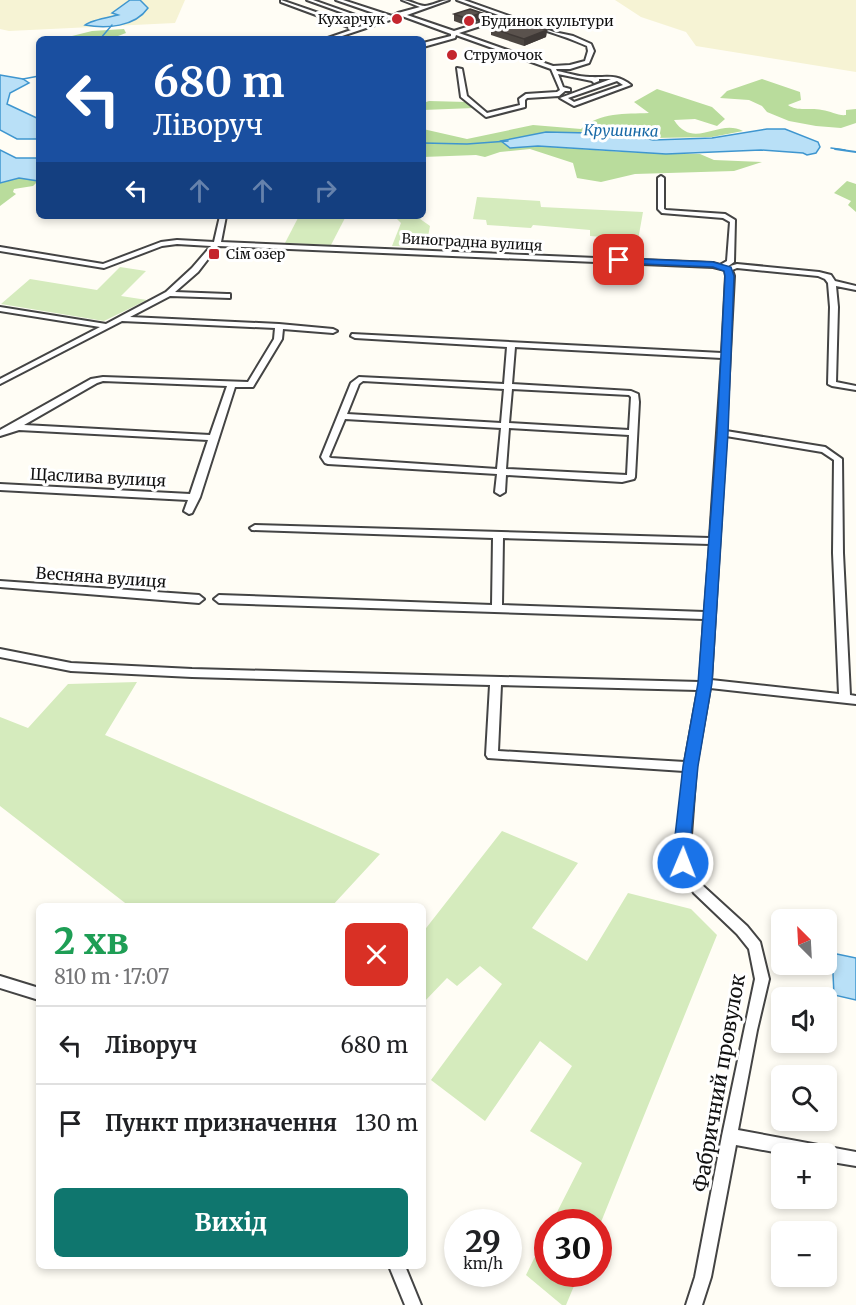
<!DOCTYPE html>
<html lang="uk">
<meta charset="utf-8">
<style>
:root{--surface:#fff;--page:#f2f2f2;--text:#202124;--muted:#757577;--line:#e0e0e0;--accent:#0f766e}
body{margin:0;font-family:Merriweather,serif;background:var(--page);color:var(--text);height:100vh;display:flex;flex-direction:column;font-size:22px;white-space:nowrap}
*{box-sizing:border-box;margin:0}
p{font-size:20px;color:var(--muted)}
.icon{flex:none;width:33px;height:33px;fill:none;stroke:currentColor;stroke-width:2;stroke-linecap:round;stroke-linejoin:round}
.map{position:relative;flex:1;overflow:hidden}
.sheet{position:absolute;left:36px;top:903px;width:390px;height:366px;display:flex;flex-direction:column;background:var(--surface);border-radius:9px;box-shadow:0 3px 9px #0003}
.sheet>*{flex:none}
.banner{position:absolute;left:36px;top:36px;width:390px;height:183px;border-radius:9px;box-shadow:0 3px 9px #0003;background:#1a4fa0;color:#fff;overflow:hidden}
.needle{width:39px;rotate:336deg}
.controls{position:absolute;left:771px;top:909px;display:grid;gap:12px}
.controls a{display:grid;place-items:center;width:66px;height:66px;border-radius:9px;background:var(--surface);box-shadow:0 3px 9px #0003;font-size:30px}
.speed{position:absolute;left:444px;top:1209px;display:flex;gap:12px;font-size:30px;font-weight:700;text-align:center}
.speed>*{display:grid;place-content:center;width:78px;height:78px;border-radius:50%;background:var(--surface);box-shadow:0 3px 9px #0003;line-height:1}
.speed small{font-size:15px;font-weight:400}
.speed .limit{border:9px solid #d22;background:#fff;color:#111}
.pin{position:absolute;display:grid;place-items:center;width:51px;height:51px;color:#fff;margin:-26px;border-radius:12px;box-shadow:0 3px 9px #0006}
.me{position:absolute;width:66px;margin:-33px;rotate:1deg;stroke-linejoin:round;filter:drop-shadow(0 0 4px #0008)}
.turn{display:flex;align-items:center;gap:21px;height:126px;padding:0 18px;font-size:27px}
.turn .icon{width:78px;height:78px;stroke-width:2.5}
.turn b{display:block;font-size:42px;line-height:51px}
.lanes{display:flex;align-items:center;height:57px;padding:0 18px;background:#0003;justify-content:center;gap:30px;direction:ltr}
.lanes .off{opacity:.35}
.round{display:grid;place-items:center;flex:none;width:63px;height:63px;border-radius:9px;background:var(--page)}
.summary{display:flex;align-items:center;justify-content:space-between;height:102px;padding:0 18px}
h1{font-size:36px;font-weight:800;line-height:45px;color:#1e9e55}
.button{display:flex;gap:12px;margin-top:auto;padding:12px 18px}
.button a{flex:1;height:69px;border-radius:9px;background:var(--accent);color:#fff;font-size:24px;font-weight:800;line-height:69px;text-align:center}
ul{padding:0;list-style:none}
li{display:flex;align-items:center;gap:18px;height:78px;padding:0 18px;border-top:2px solid var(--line)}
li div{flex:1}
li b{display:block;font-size:22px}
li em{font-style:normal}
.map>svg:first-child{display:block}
.farmland{fill:#f6f3d4}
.green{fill:#d5ebbd}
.forest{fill:#b9dc9c}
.water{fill:#b9e0f7;stroke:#3f96cf;stroke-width:1.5}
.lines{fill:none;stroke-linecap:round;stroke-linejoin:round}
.stream-far1{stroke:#3f96cf;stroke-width:1.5}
.stream{stroke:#3f96cf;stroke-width:2}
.minor-casing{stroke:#444;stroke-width:4}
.minor{fill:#fff;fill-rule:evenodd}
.wall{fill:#4d4742}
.shaded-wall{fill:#3f3936}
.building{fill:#5a524d;stroke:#3f3936;stroke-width:1.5}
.route{fill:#1a73e8;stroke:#114b97;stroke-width:1.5}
.poi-dot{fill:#c4262e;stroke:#fff;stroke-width:2}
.labels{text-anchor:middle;stroke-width:6;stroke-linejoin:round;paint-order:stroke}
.far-poi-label{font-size:14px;fill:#111;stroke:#fff;text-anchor:start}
.far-street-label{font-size:14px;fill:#111;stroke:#fff}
.far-water-label{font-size:15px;font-style:italic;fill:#1768a6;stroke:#fff}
.street-label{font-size:16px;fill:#111;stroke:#fff}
.near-street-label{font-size:20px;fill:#111;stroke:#fff}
</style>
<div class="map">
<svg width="856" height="1305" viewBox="0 0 856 1305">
<rect width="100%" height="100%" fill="#fffdf5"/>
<g class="farmland">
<path d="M0,0H185L175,23L9,31L0,29Z"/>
<path d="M615,0H856V72L696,46L686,32L641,17Z"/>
</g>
<g class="green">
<path d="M477,197L540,201L541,207L643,212L638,240L590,236V230L533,225L531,228L487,225L486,220L473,219Z"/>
<path d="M299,216H346L331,245L285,243Z"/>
<path d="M394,216H416L430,226L426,247L392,246L401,223Z"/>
<path d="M120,267L146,271L121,296L147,300L104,321L1,304L30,279L97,290Z"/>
<path d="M137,682L105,735L380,854L332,906H129L0,806V717L28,728L68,684Z"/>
<path d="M502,831L578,863L532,928L587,961L628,893L691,909L717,935L599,1227L598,1222H552L582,1163L530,1131L572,1066L540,1041L485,1121L431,1080L502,984L480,966L457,986L447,978L423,1003V932Z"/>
<path d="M547,1232L548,1274H579L566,1305H562L526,1275Z"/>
</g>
<g class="forest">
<path d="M124,29L126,33L110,39H60L92,31Z"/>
<path d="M762,79L800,92L801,100L788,105C797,112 811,107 822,110C831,111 838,116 846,115V110L856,109V123L841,128L816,126L789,121L767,112L762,106L749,100L720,98L727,91Z"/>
<path d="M657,89L712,107L725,119L717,126L695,119L674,120C694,151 718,118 743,131L712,137L653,138L602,127L580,132H546L502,141L510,148L538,146L624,152L700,154L714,160L762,162L734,171L635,174L601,182L577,178L573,163L530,149L500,152L485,157L476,155L423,157V129L467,139L533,125L581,129C600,112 625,114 649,113L634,102Z"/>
<path d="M429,101L467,102L474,108L423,110V103Z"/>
<path d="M19,178L38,181L33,186L14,189L13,192L16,194L0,206V183Z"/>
<path d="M847,181L856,184V212L848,205L851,201L834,193Z"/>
</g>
<g class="water">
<path d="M130,0H140L148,8C135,27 106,29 85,25C91,20 110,17 118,15L112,13Z"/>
<path d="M0,75L23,79L29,83L10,93L7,104L39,119V139H17L0,130Z"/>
<path d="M767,129H785L818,142L820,147L816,153L807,155L803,153L761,150L666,154L538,146L510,148L501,141L546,132L589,133L609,130L653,140L712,138Z"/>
<path d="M0,150L16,158H39V183L38,181L19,178L0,183Z"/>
<path d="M832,953L856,958V1000L834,995Z"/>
</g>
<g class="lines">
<g class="stream-far1">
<path d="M100,39L112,25"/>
<path d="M23,79L39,76"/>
<path d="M423,143L467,144L508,141"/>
<path d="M831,148L845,150"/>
</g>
<path class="stream" d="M835,149L856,152"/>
<defs>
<g id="minor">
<path d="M281,0L359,27L371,23L307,0H313L375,22L388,18L336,0H343L392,16L398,13L420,7L402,0C410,0 418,6 425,6C434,5 441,0 449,0L407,15L454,31L501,16L457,0H464L554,32L573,36L591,44L594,51L589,63L570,69H556L557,71C568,73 579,77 590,77C607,78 615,73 631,85L574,106L560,98L611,79H599V81L594,83L592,81L558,74L563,87L570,89V91H565L559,96L527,98L525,100V107L486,117L461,97L457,68L462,69L467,96L487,113L520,105L519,99L526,94L557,92L560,90L551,69L456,35L455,38L423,47V43L451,36V34L402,16L333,39H325L354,29L281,2ZM505,18C532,27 561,34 587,46L588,51L585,61L570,65L553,66L459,33ZM617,81L623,85L574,102L568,98Z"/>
<path d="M661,176L664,178V209L666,210L725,214L735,220L734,262L727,267L737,264L819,272L831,275L835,281L856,286V290L836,286L838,307L836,382L856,386V390L832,386L828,384L830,307L828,283L825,279L818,276L737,268L732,270L734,276L726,431L825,447L842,459L843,553L850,695L856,696V704L710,688L696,767L689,862L702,885L747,926L760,942L769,979L757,1030L738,1130L856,1152V1166L826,1161V1154H785L736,1145L711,1277L702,1305H686L695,1277L722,1136L755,979L749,949L737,934L694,893L677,863L684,771L488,758L486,755L490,685L192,677L71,671L0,657V649L71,663L192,669L700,682L704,619L219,603L214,599L219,595L492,605L493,538L252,530L250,528L255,525L710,538L722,358L515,347L512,384L631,391L638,394L639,402L635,477L634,479L622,482L506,475L505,492L500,495L495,492L497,474L328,464L325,463L321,457L351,383L359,377L504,384L507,347L355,338L351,336L352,334L722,353L726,276L725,270L713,267L218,246L198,272L175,292L227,294H230V298L170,296L130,317L279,324L333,329L337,331L333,333L283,329L282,339L253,387H235L200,497L192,513L189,514L184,511L188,500L0,490V484L190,494L208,440L19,430L0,436V430L91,379L103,377L248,382L274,339L275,328L122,321L0,384V379L100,327L0,311V307L106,324L166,292L192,268L211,246L177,244L162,246L104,268L0,251V247L103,264L161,242L177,240L214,242L220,216H226L221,242L713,263L720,265L727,261L730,222L723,218L662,213L658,209V178ZM103,381L227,386L210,435L24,425L97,383ZM363,381L504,389L501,423L347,414L359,384ZM512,389L629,395L631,397L629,430L509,423ZM345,419L501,428L497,469L331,458L329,457ZM509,428L629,435L627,475L506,469ZM726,436L822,452L834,460L833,553L839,694L711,680ZM503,538L710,544L705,612L502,605ZM501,685L698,690L685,762L498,751Z"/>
<path d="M0,581L199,595L204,599L199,603L0,587Z"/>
<path d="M0,976L39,988V1000L0,988Z"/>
<path d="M389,1266H405L421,1305H405Z"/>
</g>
</defs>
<use href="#minor" class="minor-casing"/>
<use href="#minor" class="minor"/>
</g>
<g class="wall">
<path d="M482,13V20L465,25L454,21V14Z"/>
<path d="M491,28L547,30L546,37L524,46L491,35Z"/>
</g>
<g class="shaded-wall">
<path d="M482,13V20L465,25V18Z"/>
<path d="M547,30L546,37L524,46V39Z"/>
</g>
<g class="building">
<path d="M470,9L482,13L465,18L454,14Z"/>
<path d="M514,19L547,30L524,39L491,28Z"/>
</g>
<path class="route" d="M616,258L713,262L731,267L734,276L728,433L712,683L698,766L691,836V863L689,868L683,870L677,868L675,863V836L683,766L698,683L717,433L725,276L724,271L713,267L619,263L614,260Z"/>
<g class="poi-dot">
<circle cx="397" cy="19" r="6"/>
<circle cx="469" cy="21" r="6"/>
<circle cx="452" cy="55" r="6"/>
<rect x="208" y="248" width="12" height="12" rx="3"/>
</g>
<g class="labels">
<g class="far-poi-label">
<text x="385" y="24" text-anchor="end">Кухарчук</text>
<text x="481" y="26">Будинок культури</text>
<text x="464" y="60">Струмочок</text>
<text x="226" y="259">Сім озер</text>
</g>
<g class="far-street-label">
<text transform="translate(472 242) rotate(3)" y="5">Виноградна вулиця</text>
</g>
<g class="far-water-label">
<text transform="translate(621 131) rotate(1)" y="5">Крушинка</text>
</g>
<g class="street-label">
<text transform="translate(98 477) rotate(3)" y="6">Щаслива вулиця</text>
<text transform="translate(101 577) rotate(4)" y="6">Весняна вулиця</text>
</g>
<g class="near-street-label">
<text transform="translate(719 1083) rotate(-80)" y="7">Фабричний провулок</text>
</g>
</g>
</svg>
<div class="controls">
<a><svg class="needle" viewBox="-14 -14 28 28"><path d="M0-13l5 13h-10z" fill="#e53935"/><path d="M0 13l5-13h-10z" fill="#757577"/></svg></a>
<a><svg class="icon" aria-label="sound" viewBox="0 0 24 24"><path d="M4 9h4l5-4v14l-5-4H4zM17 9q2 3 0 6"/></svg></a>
<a><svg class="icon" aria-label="search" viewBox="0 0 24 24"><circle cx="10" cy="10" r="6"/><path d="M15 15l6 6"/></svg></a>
<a>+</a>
<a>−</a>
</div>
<div class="speed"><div>29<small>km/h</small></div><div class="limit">30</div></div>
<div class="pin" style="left:619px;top:260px;background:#d93025"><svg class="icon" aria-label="arrive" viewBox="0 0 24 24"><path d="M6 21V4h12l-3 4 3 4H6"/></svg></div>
<svg class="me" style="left:683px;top:863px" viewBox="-20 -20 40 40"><circle r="17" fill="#1a73e8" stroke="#fff" stroke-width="3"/><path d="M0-11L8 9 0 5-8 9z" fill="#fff"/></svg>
<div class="banner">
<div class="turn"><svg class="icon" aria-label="left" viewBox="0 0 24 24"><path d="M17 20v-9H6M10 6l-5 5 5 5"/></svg><div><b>680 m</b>Ліворуч</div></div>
<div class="lanes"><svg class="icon" aria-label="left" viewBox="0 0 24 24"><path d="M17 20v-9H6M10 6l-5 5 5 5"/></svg><svg class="icon off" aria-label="ahead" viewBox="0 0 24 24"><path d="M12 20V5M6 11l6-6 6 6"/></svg><svg class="icon off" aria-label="ahead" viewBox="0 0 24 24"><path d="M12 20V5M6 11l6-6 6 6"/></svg><svg class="icon off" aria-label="right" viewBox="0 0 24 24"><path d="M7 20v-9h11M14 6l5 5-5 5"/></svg></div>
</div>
<section class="sheet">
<div class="summary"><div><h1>2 хв</h1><p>810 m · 17:07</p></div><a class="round" style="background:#d93025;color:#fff"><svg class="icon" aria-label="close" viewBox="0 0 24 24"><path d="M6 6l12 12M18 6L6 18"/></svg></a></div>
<ul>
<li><svg class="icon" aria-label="left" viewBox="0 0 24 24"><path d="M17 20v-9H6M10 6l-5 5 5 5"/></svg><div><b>Ліворуч</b></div><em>680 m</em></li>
<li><svg class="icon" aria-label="arrive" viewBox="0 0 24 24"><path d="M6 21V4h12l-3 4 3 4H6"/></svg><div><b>Пункт призначення</b></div><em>130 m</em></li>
</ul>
<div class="button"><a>Вихід</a></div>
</section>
</div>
